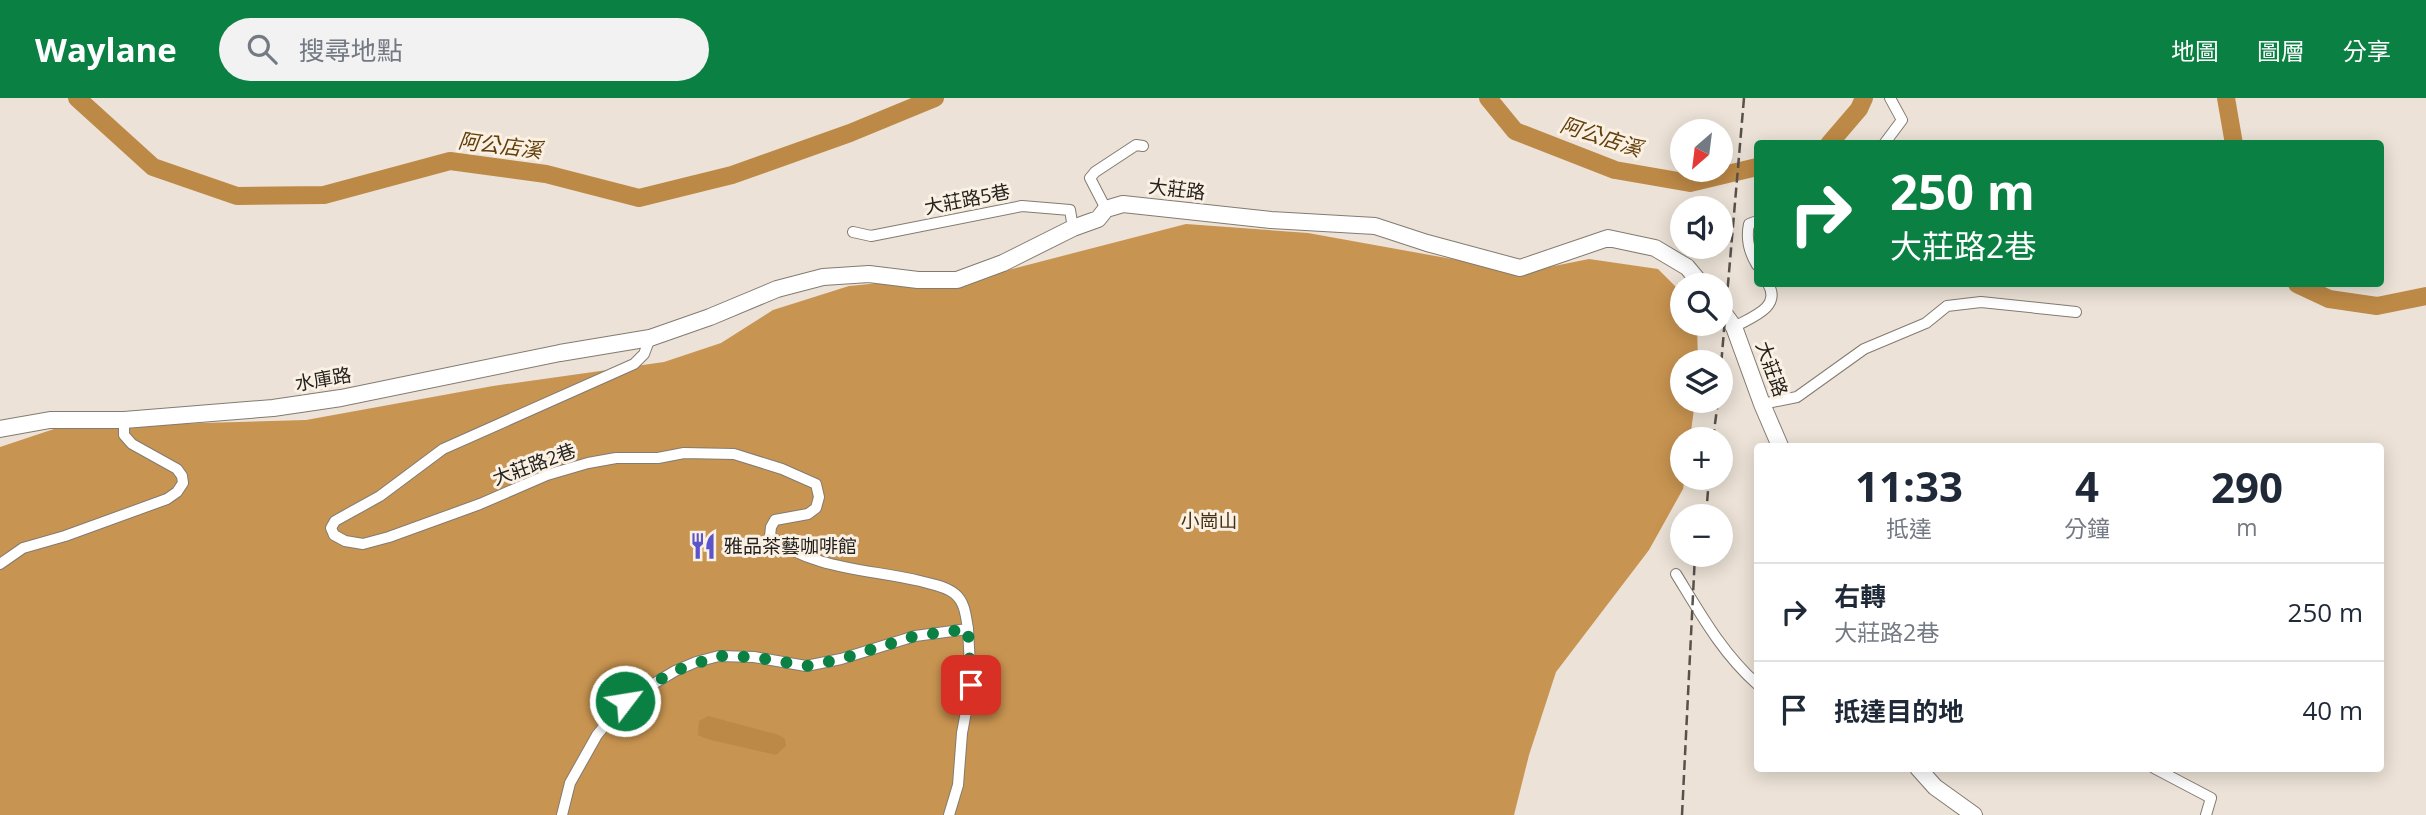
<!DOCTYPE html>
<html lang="zh-TW">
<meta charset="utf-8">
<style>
:root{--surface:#fff;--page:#f2f2f3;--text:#1f2937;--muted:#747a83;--line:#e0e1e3;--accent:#0b8043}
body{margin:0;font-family:"Open Sans","Noto Sans TC",sans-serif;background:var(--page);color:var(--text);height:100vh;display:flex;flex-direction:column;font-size:26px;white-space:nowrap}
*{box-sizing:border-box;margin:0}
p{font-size:23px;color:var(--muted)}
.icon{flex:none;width:38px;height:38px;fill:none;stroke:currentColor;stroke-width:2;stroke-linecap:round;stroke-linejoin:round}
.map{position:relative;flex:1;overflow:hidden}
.panel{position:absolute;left:1754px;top:345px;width:630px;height:329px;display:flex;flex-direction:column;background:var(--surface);border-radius:7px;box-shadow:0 4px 18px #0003}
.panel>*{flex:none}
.banner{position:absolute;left:1754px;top:42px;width:630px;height:147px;border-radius:7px;box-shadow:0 4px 18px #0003;background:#0b8043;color:#fff;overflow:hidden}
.needle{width:46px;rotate:208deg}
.controls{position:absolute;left:1670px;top:21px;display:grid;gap:14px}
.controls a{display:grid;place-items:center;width:63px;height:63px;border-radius:50%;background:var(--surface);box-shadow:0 4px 18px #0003;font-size:35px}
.pin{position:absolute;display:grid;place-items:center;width:60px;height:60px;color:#fff;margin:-30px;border-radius:14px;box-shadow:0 4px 10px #0006}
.me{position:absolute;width:77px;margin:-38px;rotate:59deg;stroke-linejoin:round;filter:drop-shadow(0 0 5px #0008)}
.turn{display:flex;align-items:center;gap:24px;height:147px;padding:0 21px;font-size:32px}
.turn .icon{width:91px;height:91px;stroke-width:2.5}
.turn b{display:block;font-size:49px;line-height:60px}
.eta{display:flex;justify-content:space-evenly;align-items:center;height:119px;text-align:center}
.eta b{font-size:42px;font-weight:700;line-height:49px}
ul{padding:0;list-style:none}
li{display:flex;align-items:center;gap:21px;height:98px;padding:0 21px;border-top:2px solid var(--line)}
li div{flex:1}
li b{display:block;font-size:26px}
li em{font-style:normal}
header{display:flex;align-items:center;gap:42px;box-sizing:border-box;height:98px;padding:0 35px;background:var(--accent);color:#fff}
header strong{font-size:33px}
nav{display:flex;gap:38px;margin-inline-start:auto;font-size:24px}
.search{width:490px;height:63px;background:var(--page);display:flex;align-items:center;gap:18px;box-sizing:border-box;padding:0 24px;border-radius:38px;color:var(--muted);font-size:26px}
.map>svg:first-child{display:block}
.forest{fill:#c89451}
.water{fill:#bd8946}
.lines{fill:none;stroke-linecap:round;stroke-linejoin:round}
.river{stroke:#bd8946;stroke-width:18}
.street-casing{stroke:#837b70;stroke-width:12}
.secondary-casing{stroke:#837b70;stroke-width:18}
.street{stroke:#fff;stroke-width:10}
.secondary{stroke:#fff;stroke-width:16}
.rail{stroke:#57524c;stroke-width:2.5;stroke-dasharray:10 5;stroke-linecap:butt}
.route{stroke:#0b8043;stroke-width:12;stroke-dasharray:0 21.6}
.labels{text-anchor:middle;stroke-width:6;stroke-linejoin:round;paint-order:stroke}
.street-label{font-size:19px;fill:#25221e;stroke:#faf0e4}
.park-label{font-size:19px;fill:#473114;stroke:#faf0e4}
.poi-label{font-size:19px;fill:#25221e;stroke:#faf0e4;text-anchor:start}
.water-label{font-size:21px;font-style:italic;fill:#63400a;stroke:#faf0e4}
</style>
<header>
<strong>Waylane</strong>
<div class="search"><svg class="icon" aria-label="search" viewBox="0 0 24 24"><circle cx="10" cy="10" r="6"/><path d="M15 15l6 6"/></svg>搜尋地點</div>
<nav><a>地圖</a><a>圖層</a><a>分享</a></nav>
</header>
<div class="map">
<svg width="2426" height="717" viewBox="0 0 2426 717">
<rect width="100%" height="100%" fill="#ece2d7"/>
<path class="forest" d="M1186,126L1308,135L1524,174L1589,161L1658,171L1682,195V226H1697L1698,264H1682V303H1695L1690,341H1682V380H1685L1683,391L1649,452L1556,574L1529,657L1514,717H0V349L60,329L306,322L493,288L664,264L721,245L773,212L849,188L1004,173Z"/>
<path class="water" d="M708,618L779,637L785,641L786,648L776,657L707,641L698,637L699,623Z"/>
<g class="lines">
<g class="river">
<path d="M77,0L153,69L237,98L324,97L450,63L546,76L639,100L732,77L850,35L935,0"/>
<path d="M1488,0L1515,33L1615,72L1690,85L1757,69"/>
<path d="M2226,0L2234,46"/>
<path d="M1829,46L1859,11L1864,0"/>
<path d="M2297,186L2329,201L2377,208L2426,198"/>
</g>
<defs>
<g id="street">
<path d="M1884,46L1902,22L1890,0"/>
<path d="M1106,111L1090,80L1095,74L1136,47L1143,48"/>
<path d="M1757,123L1749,126C1746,140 1749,154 1757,167"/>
<path d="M853,134L871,138L1022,108L1070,112L1073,130"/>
<path d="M1734,229C1752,219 1782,209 1768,186"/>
<path d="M1762,306L1797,299L1864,251L1926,225L1947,208L1981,204L2076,214"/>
<path d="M0,466L23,450L65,438L167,401L177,394L183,385L182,378L177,371L132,346L124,337V322"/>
<path d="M1676,476C1700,515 1722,555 1757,586"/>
<path d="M2154,670L2211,700L2206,717"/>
<path d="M562,717L570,685L597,637L625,603L675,573L696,564L719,558L754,559L806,568L841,561L915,538L968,531C966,519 965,504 955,496C946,488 931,486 920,483C870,471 813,472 770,438L771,429L775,422L808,416L816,410L819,399L816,386L782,371L734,356L684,355L658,360H616L588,365L547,377L480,406L389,439L363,446L345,443L334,437L331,430L335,423L380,398L443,351L634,266L644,256L650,240"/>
<path d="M949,717L958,687L962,635L971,587L968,531"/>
</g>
<g id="secondary">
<path d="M1720,210L1734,229L1762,306L1780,348"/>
<path d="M0,331L50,322H124L273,310L341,300L560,255L650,240L710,219L777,191L823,179L869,176L918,182H957L1003,165L1073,130L1098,121L1106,111L1123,106L1271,122L1375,128L1427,145L1520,170L1608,140L1655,150L1687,169L1702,187"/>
<path d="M1918,670L1935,689L1974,717"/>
</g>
</defs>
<use href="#street" class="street-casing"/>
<use href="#secondary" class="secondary-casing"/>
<use href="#street" class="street"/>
<use href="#secondary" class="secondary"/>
<g class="rail">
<path d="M1720,279L1744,0"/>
<path d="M1713,341L1718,303"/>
<path d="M1706,418L1709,380"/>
<path d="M1682,717L1695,457"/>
</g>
</g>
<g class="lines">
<path class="route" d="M625,603L674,573L719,558L754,559L806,568L841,561L915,538L968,531L971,587"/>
</g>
<defs>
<symbol id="restaurant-bare" viewBox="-9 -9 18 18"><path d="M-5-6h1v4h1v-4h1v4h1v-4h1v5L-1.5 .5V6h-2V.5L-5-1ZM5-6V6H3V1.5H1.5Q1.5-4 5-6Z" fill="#5c54cc" stroke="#faf0e4" stroke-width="2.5" paint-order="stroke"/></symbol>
</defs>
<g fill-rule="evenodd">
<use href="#restaurant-bare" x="684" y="429" width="38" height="38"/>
</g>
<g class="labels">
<g class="street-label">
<text transform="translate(1177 91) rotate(7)" y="7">大莊路</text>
<text transform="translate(967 101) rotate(-11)" y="7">大莊路5巷</text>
<text transform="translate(1772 271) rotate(70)" y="7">大莊路</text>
<text transform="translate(323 281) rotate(-10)" y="7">水庫路</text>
<text transform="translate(534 366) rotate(-20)" y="7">大莊路2巷</text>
</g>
<g class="park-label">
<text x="1209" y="430">小崗山</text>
</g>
<g class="poi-label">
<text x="724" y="455">雅品茶藝咖啡館</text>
</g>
<g class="water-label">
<text transform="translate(1601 39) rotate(18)" y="7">阿公店溪</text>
<text transform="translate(500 48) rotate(7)" y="7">阿公店溪</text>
</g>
</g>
</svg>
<div class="controls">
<a><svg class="needle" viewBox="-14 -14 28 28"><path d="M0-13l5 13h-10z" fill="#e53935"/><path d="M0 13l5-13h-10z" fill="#747a83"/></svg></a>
<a><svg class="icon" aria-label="sound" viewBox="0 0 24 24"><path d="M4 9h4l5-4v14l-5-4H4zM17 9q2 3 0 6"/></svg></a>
<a><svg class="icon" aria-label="search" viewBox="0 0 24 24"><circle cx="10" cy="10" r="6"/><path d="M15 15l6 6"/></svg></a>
<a><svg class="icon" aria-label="layers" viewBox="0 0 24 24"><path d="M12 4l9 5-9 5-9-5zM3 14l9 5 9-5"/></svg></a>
<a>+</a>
<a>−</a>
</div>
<div class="pin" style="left:971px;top:587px;background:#d93025"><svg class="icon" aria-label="arrive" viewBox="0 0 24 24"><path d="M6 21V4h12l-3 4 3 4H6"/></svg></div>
<svg class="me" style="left:625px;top:603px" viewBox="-20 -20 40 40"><circle r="17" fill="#0b8043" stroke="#fff" stroke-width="3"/><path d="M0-11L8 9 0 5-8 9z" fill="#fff"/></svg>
<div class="banner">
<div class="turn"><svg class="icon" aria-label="right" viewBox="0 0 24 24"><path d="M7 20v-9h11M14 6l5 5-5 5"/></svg><div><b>250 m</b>大莊路2巷</div></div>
</div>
<section class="panel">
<div class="eta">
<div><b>11:33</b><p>抵達</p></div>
<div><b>4</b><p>分鐘</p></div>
<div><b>290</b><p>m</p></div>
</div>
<ul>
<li><svg class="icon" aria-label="right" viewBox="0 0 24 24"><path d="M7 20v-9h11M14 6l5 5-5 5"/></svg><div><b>右轉</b><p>大莊路2巷</p></div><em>250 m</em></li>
<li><svg class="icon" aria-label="arrive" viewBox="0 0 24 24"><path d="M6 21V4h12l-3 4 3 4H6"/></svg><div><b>抵達目的地</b></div><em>40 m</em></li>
</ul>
</section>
</div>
